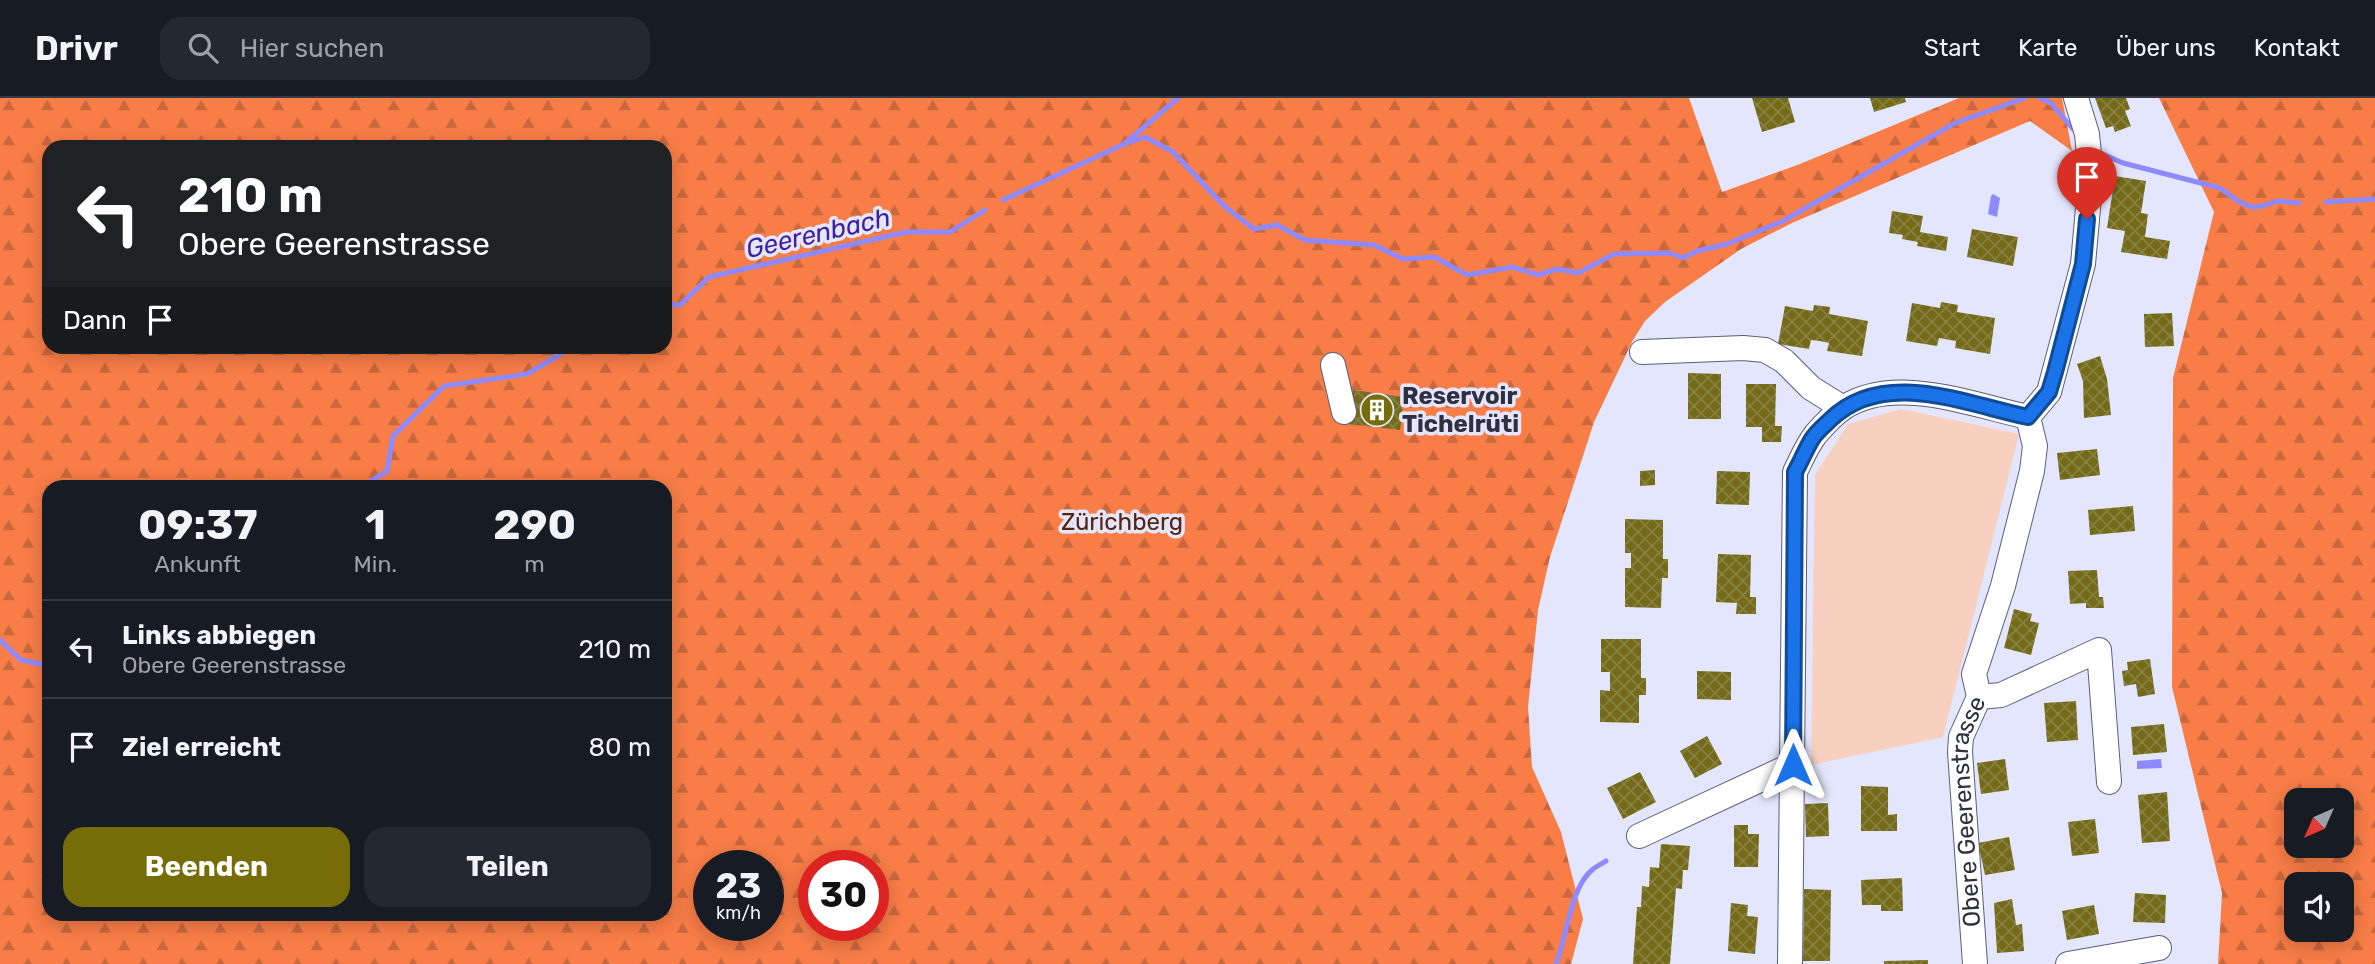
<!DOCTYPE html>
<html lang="de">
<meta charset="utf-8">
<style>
:root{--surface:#171b24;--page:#242831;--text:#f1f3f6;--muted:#9ea1a6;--line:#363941;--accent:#776d08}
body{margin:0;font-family:Rubik,sans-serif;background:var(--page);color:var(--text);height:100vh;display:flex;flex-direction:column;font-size:26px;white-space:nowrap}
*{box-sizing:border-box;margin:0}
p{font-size:23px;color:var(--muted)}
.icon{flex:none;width:38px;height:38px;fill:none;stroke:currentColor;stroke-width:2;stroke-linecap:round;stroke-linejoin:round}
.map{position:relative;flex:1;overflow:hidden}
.sheet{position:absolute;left:42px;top:382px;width:630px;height:441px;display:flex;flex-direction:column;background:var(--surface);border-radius:21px;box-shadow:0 4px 18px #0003}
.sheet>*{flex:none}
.banner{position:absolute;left:42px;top:42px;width:630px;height:214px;border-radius:21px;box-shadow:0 4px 18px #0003;background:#202124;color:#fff;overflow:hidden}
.needle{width:46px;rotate:225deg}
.controls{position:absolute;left:2284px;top:690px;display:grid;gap:14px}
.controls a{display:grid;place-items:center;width:70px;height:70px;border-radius:14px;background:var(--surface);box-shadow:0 4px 18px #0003;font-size:35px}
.speed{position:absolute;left:693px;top:752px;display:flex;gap:14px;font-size:35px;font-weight:700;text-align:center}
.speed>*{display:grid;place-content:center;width:91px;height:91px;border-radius:50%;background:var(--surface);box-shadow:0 4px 18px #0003;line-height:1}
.speed small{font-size:18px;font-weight:400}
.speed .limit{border:10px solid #d22;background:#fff;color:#111}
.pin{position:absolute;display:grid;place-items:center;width:60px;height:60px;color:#fff;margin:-72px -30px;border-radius:50% 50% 50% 0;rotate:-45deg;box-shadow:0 0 7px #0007}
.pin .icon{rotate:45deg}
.me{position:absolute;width:77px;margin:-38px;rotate:0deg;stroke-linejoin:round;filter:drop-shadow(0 0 5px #0008)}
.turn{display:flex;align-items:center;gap:24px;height:147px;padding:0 21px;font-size:32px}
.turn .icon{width:91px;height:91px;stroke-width:2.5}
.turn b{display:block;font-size:49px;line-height:60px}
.then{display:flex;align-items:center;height:66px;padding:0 21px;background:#0003;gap:14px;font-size:26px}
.eta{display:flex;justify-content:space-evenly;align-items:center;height:119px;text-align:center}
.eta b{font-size:42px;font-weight:700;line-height:49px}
.action{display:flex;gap:14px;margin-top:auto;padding:14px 21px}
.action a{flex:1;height:80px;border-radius:21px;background:var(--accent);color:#fff;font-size:28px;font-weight:700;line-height:80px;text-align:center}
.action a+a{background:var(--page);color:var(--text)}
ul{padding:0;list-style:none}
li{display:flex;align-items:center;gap:21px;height:98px;padding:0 21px;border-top:2px solid var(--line)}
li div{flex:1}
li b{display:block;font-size:26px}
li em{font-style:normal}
header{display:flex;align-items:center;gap:42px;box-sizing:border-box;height:98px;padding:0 35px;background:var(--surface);border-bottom:2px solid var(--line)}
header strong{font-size:33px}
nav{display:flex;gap:38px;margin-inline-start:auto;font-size:24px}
.search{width:490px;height:63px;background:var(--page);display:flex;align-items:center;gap:18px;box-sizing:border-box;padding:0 24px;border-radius:21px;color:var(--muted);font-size:26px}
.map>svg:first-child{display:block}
.grass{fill:#f7d0c0}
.forest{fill:url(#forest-firs);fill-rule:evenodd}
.water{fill:#8e8afe}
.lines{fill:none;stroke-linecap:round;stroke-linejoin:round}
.stream{stroke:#8e8afe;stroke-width:5}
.building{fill:url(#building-cross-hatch)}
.minor-casing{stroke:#5c5d7e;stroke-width:26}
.minor{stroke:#fff;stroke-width:24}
.route-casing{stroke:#114b97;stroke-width:18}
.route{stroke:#1a73e8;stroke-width:12}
.labels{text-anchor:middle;stroke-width:7;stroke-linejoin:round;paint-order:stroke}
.poi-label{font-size:24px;font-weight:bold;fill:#2f303f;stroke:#e4e6fd;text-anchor:start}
.park-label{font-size:24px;fill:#552510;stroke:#e4e6fd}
.street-label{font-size:24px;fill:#2f303f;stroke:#e4e6fd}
.water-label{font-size:26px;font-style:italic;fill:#3e1ea5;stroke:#e4e6fd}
</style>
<header>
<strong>Drivr</strong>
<div class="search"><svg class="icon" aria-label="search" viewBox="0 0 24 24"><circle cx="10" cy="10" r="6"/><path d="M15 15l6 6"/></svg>Hier suchen</div>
<nav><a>Start</a><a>Karte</a><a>Über uns</a><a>Kontakt</a></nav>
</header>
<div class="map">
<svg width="2375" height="866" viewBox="0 0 2375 866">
<defs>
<pattern id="forest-firs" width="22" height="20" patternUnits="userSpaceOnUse" patternTransform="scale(1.75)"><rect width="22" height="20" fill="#f87d47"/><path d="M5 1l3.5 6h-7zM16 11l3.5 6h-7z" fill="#c9673d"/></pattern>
<pattern id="building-cross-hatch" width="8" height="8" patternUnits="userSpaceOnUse" patternTransform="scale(1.75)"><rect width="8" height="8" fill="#746a18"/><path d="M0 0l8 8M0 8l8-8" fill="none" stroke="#878043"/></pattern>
</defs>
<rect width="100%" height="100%" fill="#e4e6fd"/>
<path class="grass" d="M1901,311L2019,336L1943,639L1811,667L1815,377L1848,326Z"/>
<g class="forest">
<path d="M0,0H1689L1722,94L1800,66L1959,0H2062L2072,53L2030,23L1792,125L1741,151L1665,204L1645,223L1633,242L1594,324L1550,459L1538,512L1528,609L1532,669L1561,734L1583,821L1571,866H0ZM49,49H665V248H49ZM49,388H665V816H49ZM709,768H768V828H709ZM814,768H873V828H814Z"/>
<path d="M2159,0H2375V866H2218L2222,795L2172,589L2173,280L2214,114ZM2296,702H2342V747H2296ZM2296,786H2342V831H2296Z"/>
</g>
<g class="water">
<path d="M1993,96L2000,100L1997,119L1988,116L1991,98Z"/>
<path d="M2161,661L2162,670L2137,671V663Z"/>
</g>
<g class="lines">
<g class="stream">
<path d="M2040,0L2051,5L2073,31"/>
<path d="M1124,46L1145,39L1173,54L1224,108L1254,131L1277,127L1305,142L1374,147L1403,161L1434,159L1467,177L1512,169L1538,177L1557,171L1578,175L1614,156L1670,155L1683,160L1697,153L1727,146L1783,123L1955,25L2025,0"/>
<path d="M2098,54L2123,65L2220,90L2238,103L2251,109L2263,108L2277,103L2299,105"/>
<path d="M1003,102L1124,46L1178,0"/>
<path d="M2326,104L2375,101"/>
<path d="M665,206L680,207L709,179L906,134H950L985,112"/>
<path d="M363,388L387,373L393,338L444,288L527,276L574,248"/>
<path d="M0,542L21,562L49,568"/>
<path d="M1556,866C1567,839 1570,790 1592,772C1596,768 1602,766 1606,763"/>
</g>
</g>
<g class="building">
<path d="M1752,0H1788L1795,24L1762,34Z"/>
<path d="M1870,0H1905L1906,4L1874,14Z"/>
<path d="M2095,0H2126L2130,11L2125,13L2131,28L2115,34L2113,28L2106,30Z"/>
<path d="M2115,78L2146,83L2141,115L2148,116L2145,139L2170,143L2167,161L2121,154L2125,133L2107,130Z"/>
<path d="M1892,113L1923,118L1920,134L1948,139L1946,153L1917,148L1918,144L1902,141L1903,137L1889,135Z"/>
<path d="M1972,131L2018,139L2013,168L1967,159Z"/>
<path d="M1941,204L1958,207L1957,214L1995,220L1990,256L1955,250L1956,243L1939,240L1937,248L1906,243L1912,205L1940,210Z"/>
<path d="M1814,207L1830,209L1829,216L1868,223L1862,258L1827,253L1829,245L1820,243L1811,242L1809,251L1778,246L1785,208L1813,213Z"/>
<path d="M2172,215L2174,248L2145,249L2144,216Z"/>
<path d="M2100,258L2107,281L2111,317L2084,320L2083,283L2077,266Z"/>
<path d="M1688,275L1721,276V321H1688Z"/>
<path d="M1746,286H1776L1775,328H1782L1781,344H1762V329H1746Z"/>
<path d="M1353,292L1404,299L1400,332L1349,326Z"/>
<path d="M2097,351L2100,377L2060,382L2057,355Z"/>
<path d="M1655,372V387L1640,388V373Z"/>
<path d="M1717,373L1750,374L1749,407L1716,406Z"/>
<path d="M2133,408L2135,433L2090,437L2088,412Z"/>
<path d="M1625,421L1663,422V461H1668V480H1662L1661,510L1625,509V470H1631V455H1625Z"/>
<path d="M1718,456L1751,457L1750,499H1756V516H1736L1737,505L1716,504Z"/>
<path d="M2097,472L2099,499H2103L2104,510H2086V505L2070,506L2068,473Z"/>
<path d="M2014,511L2032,516L2030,523L2039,525L2031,557L2004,550Z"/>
<path d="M1601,541H1641V580H1646V597H1639V625L1600,624V592L1610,593V574H1601Z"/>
<path d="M2150,561L2155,596L2138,599L2136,586L2124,588L2122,573L2128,572L2127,564Z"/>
<path d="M1697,573L1731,574V602L1697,601Z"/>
<path d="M2076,603L2078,642L2047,644L2044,605Z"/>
<path d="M2164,626L2167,654L2133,657L2131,629Z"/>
<path d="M1707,638L1722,666L1695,680L1680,653Z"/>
<path d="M2005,661L2009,692L1981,696L1977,665Z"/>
<path d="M1640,674L1656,704L1623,721L1607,690Z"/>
<path d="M1861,688L1888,689V717L1897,716V733H1861Z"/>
<path d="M2167,694L2170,743L2142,745L2138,697Z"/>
<path d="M1828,705L1829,738L1806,739L1805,706Z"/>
<path d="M2095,721L2099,755L2072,758L2068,724Z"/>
<path d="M1734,727H1748V736H1759L1758,769H1734Z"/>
<path d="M2009,739L2015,772L1985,777L1978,745Z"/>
<path d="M1661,746L1690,748L1688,772H1683L1682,791L1676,790L1670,866H1633L1637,809H1641L1642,788L1649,789L1650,769L1659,770Z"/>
<path d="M1902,780L1903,813H1881V807H1862L1861,782Z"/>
<path d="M1804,791L1831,792L1830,863H1803Z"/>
<path d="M2135,795L2166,797L2165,825L2133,824Z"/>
<path d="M2012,801L2016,827L2022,826L2024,853L1997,855L1994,805Z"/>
<path d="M1731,805L1748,807L1747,818L1758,819L1755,856L1728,853Z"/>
<path d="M2094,807L2099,836L2067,842L2062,813Z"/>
<path d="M1928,862V866H1884V863Z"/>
</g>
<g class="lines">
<defs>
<g id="minor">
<path d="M1642,254L1743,250L1765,252L1784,263L1811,290L1843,310"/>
<path d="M1333,267L1344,314"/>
<path d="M1979,599L2001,597L2099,552L2109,684"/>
<path d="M1639,738L1792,667L1795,374C1801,362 1807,347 1816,336C1823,328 1834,316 1843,310C1895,276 1972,307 2028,319"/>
<path d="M1790,866L1792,667"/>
<path id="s1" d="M1975,866L1960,654L1961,639L1979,599L1974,576L2003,488L2032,373L2035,348L2028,319L2049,294L2083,166L2091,77L2087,36L2076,0"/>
<path d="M2068,866L2159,850"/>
</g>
</defs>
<use href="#minor" class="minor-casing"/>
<use href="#minor" class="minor"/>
</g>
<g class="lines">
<defs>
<path id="route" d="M1793,667L1795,374C1801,363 1806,351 1812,341C1817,333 1825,327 1831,321C1885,270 1965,306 2028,319L2049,294L2055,274L2083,166L2087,121"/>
</defs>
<use href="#route" class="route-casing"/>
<use href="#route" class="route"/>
</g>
<defs>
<symbol id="building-disc" viewBox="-11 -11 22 22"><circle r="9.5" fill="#776d08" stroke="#e4e6fd"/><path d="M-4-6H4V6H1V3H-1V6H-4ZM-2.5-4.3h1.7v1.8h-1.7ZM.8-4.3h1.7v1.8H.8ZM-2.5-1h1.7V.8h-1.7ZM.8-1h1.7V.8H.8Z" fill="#fff"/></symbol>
</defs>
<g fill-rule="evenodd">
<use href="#building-disc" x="1358" y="293" width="38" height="38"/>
</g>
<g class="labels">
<g class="poi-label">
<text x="1402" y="306">Reservoir<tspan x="1402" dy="28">Tichelrüti</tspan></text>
</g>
<g class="park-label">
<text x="1122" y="432">Zürichberg</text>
</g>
<g class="street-label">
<text dy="8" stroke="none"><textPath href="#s1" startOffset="154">Obere Geerenstrasse</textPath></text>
</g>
<g class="water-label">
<text transform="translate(818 135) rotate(-13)" y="9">Geerenbach</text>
</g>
</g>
</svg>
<div class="controls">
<a><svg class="needle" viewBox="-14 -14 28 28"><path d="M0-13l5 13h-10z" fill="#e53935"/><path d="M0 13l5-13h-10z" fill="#9ea1a6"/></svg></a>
<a><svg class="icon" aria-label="sound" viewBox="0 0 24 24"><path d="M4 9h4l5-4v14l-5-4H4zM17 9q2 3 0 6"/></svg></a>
</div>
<div class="speed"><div>23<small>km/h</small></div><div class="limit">30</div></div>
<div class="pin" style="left:2087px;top:121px;background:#d93025"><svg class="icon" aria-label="arrive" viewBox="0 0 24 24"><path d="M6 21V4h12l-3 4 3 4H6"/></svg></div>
<svg class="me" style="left:1793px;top:667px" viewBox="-20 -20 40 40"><path d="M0-17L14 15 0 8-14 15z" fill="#1a73e8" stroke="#fff" stroke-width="4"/></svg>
<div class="banner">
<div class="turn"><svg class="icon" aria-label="left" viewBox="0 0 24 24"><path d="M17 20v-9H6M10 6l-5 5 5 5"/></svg><div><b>210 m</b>Obere Geerenstrasse</div></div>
<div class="then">Dann<svg class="icon" aria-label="arrive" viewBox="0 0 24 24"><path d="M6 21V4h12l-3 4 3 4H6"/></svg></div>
</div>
<section class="sheet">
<div class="eta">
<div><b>09:37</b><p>Ankunft</p></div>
<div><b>1</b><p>Min.</p></div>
<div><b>290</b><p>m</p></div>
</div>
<ul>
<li><svg class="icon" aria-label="left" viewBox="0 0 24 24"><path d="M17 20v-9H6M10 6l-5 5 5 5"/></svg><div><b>Links abbiegen</b><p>Obere Geerenstrasse</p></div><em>210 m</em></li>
<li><svg class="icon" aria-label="arrive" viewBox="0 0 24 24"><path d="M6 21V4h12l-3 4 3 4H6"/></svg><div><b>Ziel erreicht</b></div><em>80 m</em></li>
</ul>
<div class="action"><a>Beenden</a><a>Teilen</a></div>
</section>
</div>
